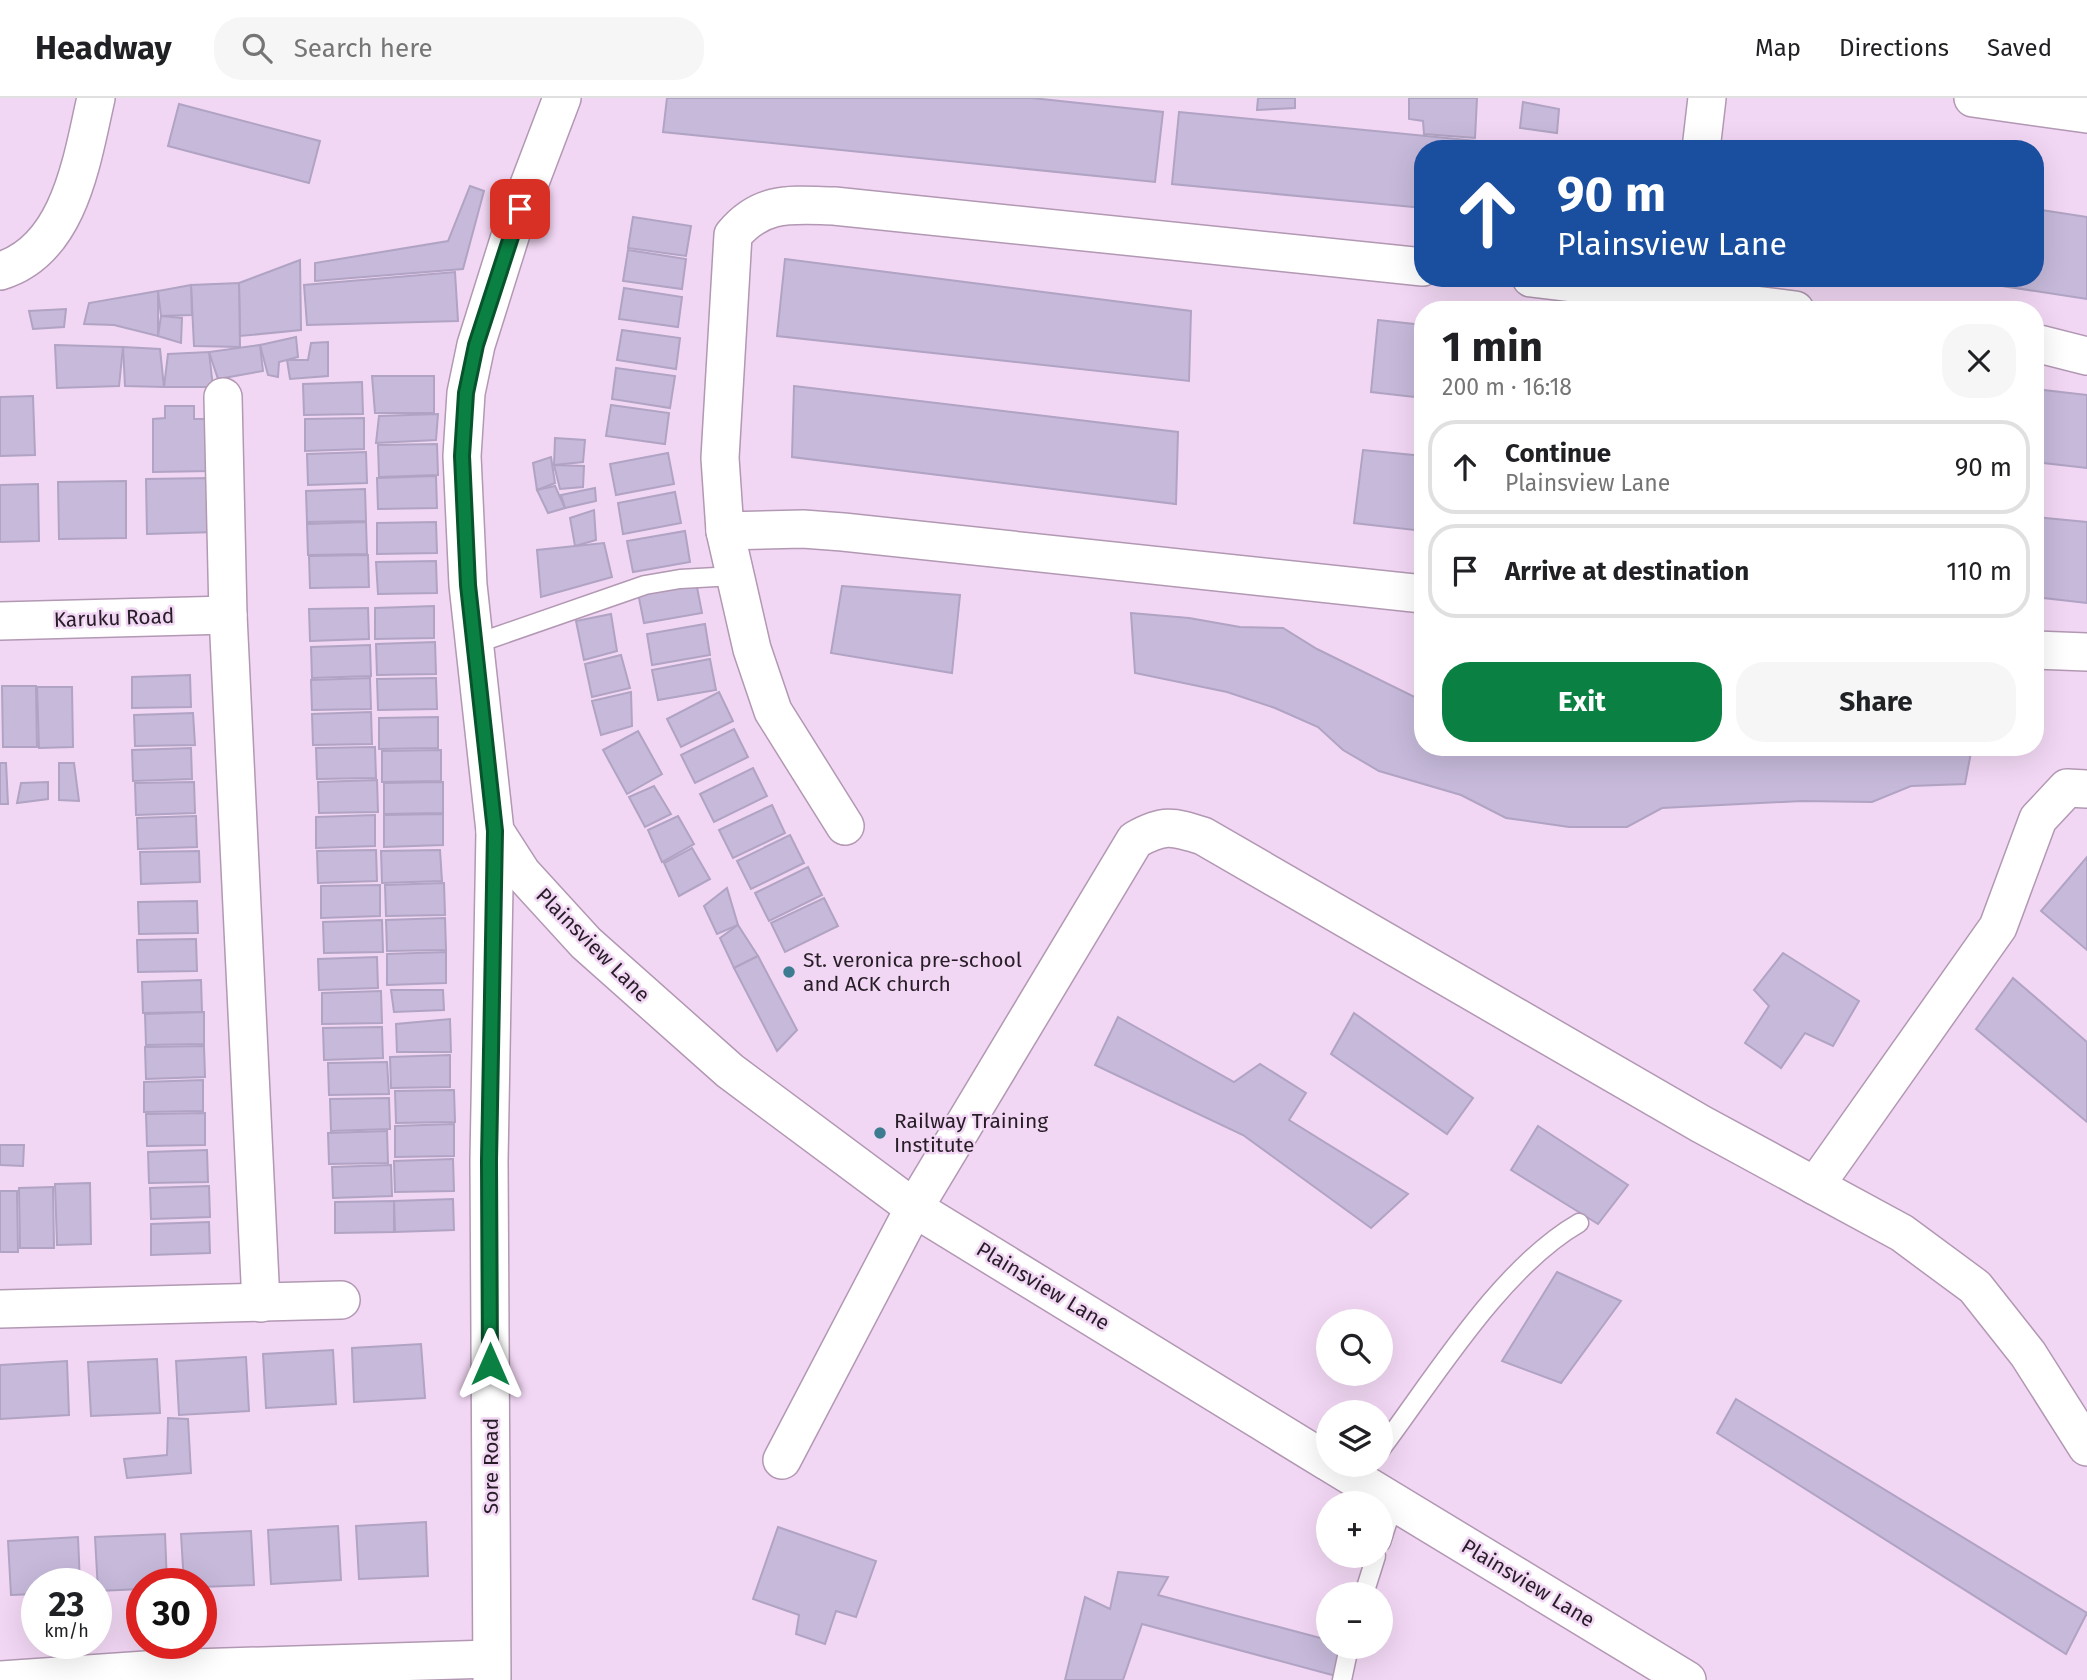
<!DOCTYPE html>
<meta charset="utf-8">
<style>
:root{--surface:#fff;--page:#f6f6f6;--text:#202124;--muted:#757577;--line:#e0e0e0;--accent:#0b8043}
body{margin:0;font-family:"Fira Sans",sans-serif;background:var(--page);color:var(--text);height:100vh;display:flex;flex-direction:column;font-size:26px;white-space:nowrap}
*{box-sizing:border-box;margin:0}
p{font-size:23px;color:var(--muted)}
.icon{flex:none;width:38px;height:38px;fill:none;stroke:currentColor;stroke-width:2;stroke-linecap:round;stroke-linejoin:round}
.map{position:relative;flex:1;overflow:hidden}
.drawer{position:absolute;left:1414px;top:203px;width:630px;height:455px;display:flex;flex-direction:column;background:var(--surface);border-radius:28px;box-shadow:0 7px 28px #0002}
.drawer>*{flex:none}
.hud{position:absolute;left:1414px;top:42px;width:630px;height:147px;border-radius:28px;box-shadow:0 7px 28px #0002;background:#1a4fa0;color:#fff;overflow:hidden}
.controls{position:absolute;left:1316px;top:1211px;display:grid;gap:14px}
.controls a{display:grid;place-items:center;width:77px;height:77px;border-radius:50%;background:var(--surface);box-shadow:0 7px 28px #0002;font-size:35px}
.speed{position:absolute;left:21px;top:1470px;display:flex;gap:14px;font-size:35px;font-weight:700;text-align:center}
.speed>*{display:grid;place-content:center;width:91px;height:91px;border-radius:50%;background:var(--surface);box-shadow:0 7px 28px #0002;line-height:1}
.speed small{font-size:18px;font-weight:400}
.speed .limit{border:10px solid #d22;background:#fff;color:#111}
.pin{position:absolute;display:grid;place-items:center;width:60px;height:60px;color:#fff;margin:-30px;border-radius:14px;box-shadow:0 4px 10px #0006}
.me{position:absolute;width:77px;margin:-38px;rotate:0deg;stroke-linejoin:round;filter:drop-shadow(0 0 5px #0008)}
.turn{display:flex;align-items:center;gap:24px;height:147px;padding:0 28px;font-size:32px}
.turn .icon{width:91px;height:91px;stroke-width:2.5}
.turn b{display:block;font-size:49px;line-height:60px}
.round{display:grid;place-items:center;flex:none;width:74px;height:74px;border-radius:28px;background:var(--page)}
.head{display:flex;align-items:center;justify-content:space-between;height:119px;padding:0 28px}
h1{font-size:42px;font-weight:700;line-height:52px}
.primary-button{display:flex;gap:14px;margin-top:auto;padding:14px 28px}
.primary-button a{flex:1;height:80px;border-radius:28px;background:var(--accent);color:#fff;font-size:28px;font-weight:700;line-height:80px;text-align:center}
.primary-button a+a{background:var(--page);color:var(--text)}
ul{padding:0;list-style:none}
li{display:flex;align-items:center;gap:21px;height:94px;margin:0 14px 10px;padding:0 14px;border:4px solid var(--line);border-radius:28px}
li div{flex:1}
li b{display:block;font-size:26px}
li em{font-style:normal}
header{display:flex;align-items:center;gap:42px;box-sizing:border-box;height:98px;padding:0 35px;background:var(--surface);border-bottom:2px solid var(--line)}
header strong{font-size:33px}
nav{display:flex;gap:38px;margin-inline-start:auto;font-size:24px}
.search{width:490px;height:63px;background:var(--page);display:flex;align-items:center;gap:18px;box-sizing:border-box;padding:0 24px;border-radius:28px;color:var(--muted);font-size:26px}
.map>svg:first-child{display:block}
.building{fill:#c6b9da;stroke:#b0a3c3;stroke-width:2}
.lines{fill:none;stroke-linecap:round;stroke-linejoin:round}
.service-casing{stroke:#b298b3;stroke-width:21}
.minor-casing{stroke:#b298b3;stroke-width:40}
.service{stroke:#fff;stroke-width:18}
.minor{stroke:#fff;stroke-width:37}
.route-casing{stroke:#07532c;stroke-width:18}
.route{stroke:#0b8043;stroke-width:12}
.poi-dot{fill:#3d7c90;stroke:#f2d7f4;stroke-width:2.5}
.labels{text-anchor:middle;stroke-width:5;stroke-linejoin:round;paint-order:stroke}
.street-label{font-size:21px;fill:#271d27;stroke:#f2d7f4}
.poi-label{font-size:21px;fill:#271d27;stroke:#f2d7f4;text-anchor:start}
</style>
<header>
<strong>Headway</strong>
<div class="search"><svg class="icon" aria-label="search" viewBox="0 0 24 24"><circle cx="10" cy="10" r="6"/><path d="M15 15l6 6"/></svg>Search here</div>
<nav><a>Map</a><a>Directions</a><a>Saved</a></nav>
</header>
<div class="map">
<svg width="2087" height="1582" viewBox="0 0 2087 1582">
<rect width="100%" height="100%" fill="#f2d7f4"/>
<g class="building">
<path d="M667,0H1032L1163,14L1155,84L663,34Z"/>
<path d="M1258,0H1295V10L1257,12Z"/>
<path d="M1409,0H1477L1475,40L1424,36L1423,23L1409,21Z"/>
<path d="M1523,4L1559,11L1557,35L1520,30Z"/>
<path d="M179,6L320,43L309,85L168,48Z"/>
<path d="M1179,14L1560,51H1423V110L1172,86Z"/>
<path d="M470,88L484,93L463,171L315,183V165L448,143Z"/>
<path d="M2035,111L2087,119V201L1950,180H2035Z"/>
<path d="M633,119L691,128L686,158L628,150Z"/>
<path d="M628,152L686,161L682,191L623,183Z"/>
<path d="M785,161L1191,213L1189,283L777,238Z"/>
<path d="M300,162L301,232L240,238L239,185Z"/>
<path d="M455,174L458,223L307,227L304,187Z"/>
<path d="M239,185L240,249L194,248L191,187Z"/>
<path d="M191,187L192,217L161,218L158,193Z"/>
<path d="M624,190L682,199L678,229L619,221Z"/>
<path d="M158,193V238L114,227L84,226L89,205Z"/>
<path d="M66,211L64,229L33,231L29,213Z"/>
<path d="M161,218L182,220L181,245L158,238Z"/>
<path d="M1378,222L1423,227V300L1371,294Z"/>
<path d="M622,232L680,240L676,271L617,262Z"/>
<path d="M296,239L298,259L279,264L278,279L268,277L260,247Z"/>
<path d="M328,244V278L290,281L287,262H308L311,245Z"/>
<path d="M55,247L123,249L119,288L57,290Z"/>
<path d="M260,247L263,273L218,281L209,254Z"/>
<path d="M123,249L160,251L164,289L125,288Z"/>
<path d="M209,254L213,289H164L168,256Z"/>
<path d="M616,270L675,278L670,310L612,301Z"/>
<path d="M372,278H434V315H375Z"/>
<path d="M362,284L363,316L304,317L303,286Z"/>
<path d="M794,288L1178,334L1176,406L792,359Z"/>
<path d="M2035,291L2087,297V370L2035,364Z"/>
<path d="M33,298L35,357L0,358V299Z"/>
<path d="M611,307L669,315L665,346L606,338Z"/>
<path d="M165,308H194V321H210L211,373L153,374V321L165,320Z"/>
<path d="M438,316L436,342L376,345L379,318Z"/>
<path d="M364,320V351L305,353V321Z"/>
<path d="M555,340L585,342L583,364L554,367Z"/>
<path d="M437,346L438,377L379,379L378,347Z"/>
<path d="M1363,352L1423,358V433L1354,425Z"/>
<path d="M366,354L367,385L308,387L307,356Z"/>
<path d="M668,355L674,386L616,397L610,366Z"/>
<path d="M551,359L555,385L537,392L533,365Z"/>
<path d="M554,367L584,368L583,389L560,391Z"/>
<path d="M436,378L437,410L378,411L377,380Z"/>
<path d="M214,380L216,434L147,436L146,381Z"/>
<path d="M126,383V440L59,441L58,384Z"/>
<path d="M38,386L39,443L0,444V387Z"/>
<path d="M555,388L565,410L548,415L537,392Z"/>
<path d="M595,390L596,403L565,410L561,397Z"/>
<path d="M365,391L366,423L307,424L306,393Z"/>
<path d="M675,394L681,425L623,436L618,405Z"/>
<path d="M594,412L596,442L575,448L570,420Z"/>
<path d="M2035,419L2087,424V505L2035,499Z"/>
<path d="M366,424L367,456L308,457L307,426Z"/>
<path d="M436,424L437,455L377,456V425Z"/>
<path d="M685,433L690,464L633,474L627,443Z"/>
<path d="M604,445L612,479L541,499L537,452Z"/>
<path d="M368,457L369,489L310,490L309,458Z"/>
<path d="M436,463L437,495L378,496L376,464Z"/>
<path d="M696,484L702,515L644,525L638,495Z"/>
<path d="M842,488L960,497L952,575L831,555Z"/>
<path d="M434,508V540L375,541V510Z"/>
<path d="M368,510L369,541L310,543L309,511Z"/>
<path d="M1131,515L1189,520L1240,529L1283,530L1317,551L1423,603V649H1972L1965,686L1911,688L1872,704L1802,703L1662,710L1627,729H1569L1506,720L1461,697L1379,673L1343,652L1318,629L1275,610L1227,594L1135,575Z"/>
<path d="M611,516L617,553L584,562L576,523Z"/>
<path d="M705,526L710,557L652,567L647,536Z"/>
<path d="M435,544L436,576L377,577L376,546Z"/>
<path d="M370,547L371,578L312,580L311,549Z"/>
<path d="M621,557L630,590L592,599L585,566Z"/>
<path d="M710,561L716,592L658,602L652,572Z"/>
<path d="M190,577L191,609L132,610V579Z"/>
<path d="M370,580L371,611L312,612L311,582Z"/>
<path d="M436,580L437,611L378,612L377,581Z"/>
<path d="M2,588H36L37,649H3Z"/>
<path d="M37,589H72L73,649L39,650Z"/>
<path d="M631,594L632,628L601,637L592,603Z"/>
<path d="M719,594L733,623L681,649L667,621Z"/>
<path d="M371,614L372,646L313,647L312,616Z"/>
<path d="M193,615L195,647L135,648L134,617Z"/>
<path d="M438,619V650L379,651V620Z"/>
<path d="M734,631L748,659L695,685L681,657Z"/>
<path d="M638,633L662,676L627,696L603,652Z"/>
<path d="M375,649L376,680L317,681L316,650Z"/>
<path d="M191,650L192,681L133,683L132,652Z"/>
<path d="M441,652V683L382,684V653Z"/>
<path d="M0,665H6L8,706H0Z"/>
<path d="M59,665H74L79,703L59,702Z"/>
<path d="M753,670L767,698L714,724L700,696Z"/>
<path d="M377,682L378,714L319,715L318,684Z"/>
<path d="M48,684V701L17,705L21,685Z"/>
<path d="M194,684L195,715L136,717L135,685Z"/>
<path d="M443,684V715L384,716V685Z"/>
<path d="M654,688L671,716L645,729L629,699Z"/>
<path d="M772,707L785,735L733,760L719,732Z"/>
<path d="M443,716V747L384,749V717Z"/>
<path d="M375,717V748L316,750V719Z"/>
<path d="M196,718L197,749L138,751L137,720Z"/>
<path d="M678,718L694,746L662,764L648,732Z"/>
<path d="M790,737L804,765L751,791L737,763Z"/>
<path d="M692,750L710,781L679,798L664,765Z"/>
<path d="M376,752L377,783L318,785L317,753Z"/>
<path d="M440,752L442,783L382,785L381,753Z"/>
<path d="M199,753L200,784L141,786L140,754Z"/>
<path d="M2087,759V852L2041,813Z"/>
<path d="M808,769L822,797L769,823L755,795Z"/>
<path d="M444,785L445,817L386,818L385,787Z"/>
<path d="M380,787V818L321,820V788Z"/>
<path d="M727,790L738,827L717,836L704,808Z"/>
<path d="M824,800L838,828L785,854L771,825Z"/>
<path d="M197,803L198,835L139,836L138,804Z"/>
<path d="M445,820L446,852L387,853L386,822Z"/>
<path d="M382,822L383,854L324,855L323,824Z"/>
<path d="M738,827L758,858L734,870L720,840Z"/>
<path d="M196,841L197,873L138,874L137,842Z"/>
<path d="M446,854V885L387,887V856Z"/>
<path d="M1783,855L1859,903L1833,948L1805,935L1781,970L1745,945L1769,908L1754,892Z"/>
<path d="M758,858L797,932L777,953L734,870Z"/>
<path d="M377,859L378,890L319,892L318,861Z"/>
<path d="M2013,880L2087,944V1024L1976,931Z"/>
<path d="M201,882L202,914L143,915L142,884Z"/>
<path d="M391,892H443L444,912L394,914Z"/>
<path d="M381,893L382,925L322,926V895Z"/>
<path d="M204,914V946L146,947L145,916Z"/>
<path d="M1354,915L1473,1000L1447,1036L1331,956Z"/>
<path d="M1118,919L1234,984L1260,966L1306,995L1289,1022L1408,1096L1371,1130L1243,1037L1095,967Z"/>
<path d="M450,921L451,954H397L396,926Z"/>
<path d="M382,929L383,960L324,962L323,930Z"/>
<path d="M204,948L205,979L146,981L145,949Z"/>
<path d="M450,957V989L391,990L390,959Z"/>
<path d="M387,964L389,996L329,997L328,965Z"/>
<path d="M203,982V1013L144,1014V984Z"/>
<path d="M454,992L455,1024L396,1025L395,993Z"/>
<path d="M389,1000L390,1031L331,1033L330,1001Z"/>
<path d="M205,1015V1047L147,1048L146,1016Z"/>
<path d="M454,1026V1058L395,1059V1028Z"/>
<path d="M1538,1028L1628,1087L1598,1126L1511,1072Z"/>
<path d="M387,1033L388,1065L329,1066L328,1035Z"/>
<path d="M0,1047H24L23,1068L0,1067Z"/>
<path d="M207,1052L208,1084L149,1085L148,1054Z"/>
<path d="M453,1061L454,1093L395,1094L394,1063Z"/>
<path d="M391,1067L392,1098L333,1100L332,1069Z"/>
<path d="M90,1085L91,1146L57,1147L55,1086Z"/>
<path d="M209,1088L210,1119L151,1121L150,1090Z"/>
<path d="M53,1089L54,1150H20L19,1090Z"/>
<path d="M0,1093H17L18,1154H0Z"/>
<path d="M453,1101L454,1132L395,1134L394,1103Z"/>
<path d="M394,1103V1134L335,1135V1104Z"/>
<path d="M209,1124L210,1155L151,1157V1126Z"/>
<path d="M1557,1174L1621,1203L1561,1285L1502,1263Z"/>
<path d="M421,1246L425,1300L354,1304L352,1250Z"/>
<path d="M333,1252L336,1306L266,1310L263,1256Z"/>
<path d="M246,1259L249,1313L179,1317L176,1263Z"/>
<path d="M157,1261L160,1315L91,1318L88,1264Z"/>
<path d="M67,1263L69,1317L0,1321V1267Z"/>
<path d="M1736,1301L2087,1515L2066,1556L1717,1335Z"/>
<path d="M168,1320L188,1321L191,1375L127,1380L124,1361L167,1357Z"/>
<path d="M426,1424L428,1478L359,1481L356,1428Z"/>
<path d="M338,1428L341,1482L271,1486L268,1432Z"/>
<path d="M778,1429L876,1463L856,1519L836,1513L825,1546L796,1536L799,1517L753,1501Z"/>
<path d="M251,1433L254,1487L201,1489V1486H184L181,1436Z"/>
<path d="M165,1436L167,1486H142V1491L98,1493L95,1439Z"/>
<path d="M78,1439L80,1486H37V1496L11,1497L8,1443Z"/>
<path d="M1118,1474L1168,1479L1158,1497L1328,1542V1549H1344L1336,1578L1142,1526L1123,1582H1065L1085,1499L1110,1511Z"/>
</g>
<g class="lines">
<defs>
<g id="service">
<path d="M475,546L645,487L680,481L734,478"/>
<path d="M1381,1351C1435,1279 1501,1170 1579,1125"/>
<path d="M1381,1444L1394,1404"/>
<path d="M1364,1496L1376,1458"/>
<path d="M1342,1582L1349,1549"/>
</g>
<g id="minor">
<path d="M562,0L513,129L476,247L466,295L462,358L468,487L495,733L522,775L586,845L730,973L914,1110L1328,1364"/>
<path d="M1973,0L2087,16"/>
<path d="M1701,51L1707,0"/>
<path d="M1423,169L834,108C792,107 762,102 733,137L720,360L725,433L803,431L843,434L1423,496"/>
<path d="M0,173C70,152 82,61 96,0"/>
<path d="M1531,180L1795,212"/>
<path d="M2035,245L2087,258"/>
<path d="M223,299L228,517L261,1205"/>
<path d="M725,433L752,551L773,613L845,728"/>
<path d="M0,523L228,517"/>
<path d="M2035,552L2087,554"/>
<path d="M1815,1088L1998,829L2038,721L2067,690L2087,691"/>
<path d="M0,1211L341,1202"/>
<path d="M782,1362L914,1110L1135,742C1163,726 1172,728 1203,738L1701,1026L1902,1135L1975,1189L2028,1256L2087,1349"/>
<path d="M1333,1367L1687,1582"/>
<path d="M0,1582L160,1571L491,1561"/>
<path d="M492,1582L489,1063L495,733"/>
</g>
</defs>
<use href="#service" class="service-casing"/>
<use href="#minor" class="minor-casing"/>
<use href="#service" class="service"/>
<use href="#minor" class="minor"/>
</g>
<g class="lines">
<defs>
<path id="route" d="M490,1266L489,1063L495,733L468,487L462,358L466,295L476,247L520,111"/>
</defs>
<use href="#route" class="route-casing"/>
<use href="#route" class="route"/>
</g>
<g class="poi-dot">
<circle cx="789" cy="874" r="7"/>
<circle cx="880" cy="1035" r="7"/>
</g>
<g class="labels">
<g class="street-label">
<text transform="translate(114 520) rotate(-2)" y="7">Karuku Road</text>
<text transform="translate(593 847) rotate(45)" y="7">Plainsview Lane</text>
<text transform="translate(1043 1188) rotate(31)" y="7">Plainsview Lane</text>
<text transform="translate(491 1368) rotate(-90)" y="7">Sore Road</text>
<text transform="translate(1528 1485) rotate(31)" y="7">Plainsview Lane</text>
</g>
<g class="poi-label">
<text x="803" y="869">St. veronica pre-school<tspan x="803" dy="24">and ACK church</tspan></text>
<text x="894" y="1030">Railway Training<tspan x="894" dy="24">Institute</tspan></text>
</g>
</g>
</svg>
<div class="controls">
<a><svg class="icon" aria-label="search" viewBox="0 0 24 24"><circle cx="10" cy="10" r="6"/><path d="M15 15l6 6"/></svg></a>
<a><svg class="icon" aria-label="layers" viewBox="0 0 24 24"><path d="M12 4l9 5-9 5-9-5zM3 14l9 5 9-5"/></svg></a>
<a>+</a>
<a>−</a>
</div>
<div class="speed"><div>23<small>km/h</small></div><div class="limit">30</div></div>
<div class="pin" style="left:520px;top:111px;background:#d93025"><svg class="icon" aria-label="arrive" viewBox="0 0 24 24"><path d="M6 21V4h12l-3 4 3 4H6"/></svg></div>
<svg class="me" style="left:490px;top:1266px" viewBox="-20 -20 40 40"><path d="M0-17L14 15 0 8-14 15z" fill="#0b8043" stroke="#fff" stroke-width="4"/></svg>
<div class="hud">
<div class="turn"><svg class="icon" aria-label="ahead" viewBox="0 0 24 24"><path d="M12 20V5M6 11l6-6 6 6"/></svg><div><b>90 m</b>Plainsview Lane</div></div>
</div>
<section class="drawer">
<div class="head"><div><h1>1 min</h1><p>200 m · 16:18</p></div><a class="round"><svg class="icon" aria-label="close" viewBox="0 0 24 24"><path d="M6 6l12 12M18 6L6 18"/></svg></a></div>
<ul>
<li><svg class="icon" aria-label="ahead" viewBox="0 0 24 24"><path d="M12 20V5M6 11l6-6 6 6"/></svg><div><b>Continue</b><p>Plainsview Lane</p></div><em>90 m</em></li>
<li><svg class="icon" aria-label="arrive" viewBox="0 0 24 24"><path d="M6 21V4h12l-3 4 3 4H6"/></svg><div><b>Arrive at destination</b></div><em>110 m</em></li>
</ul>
<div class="primary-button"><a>Exit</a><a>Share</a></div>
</section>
</div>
